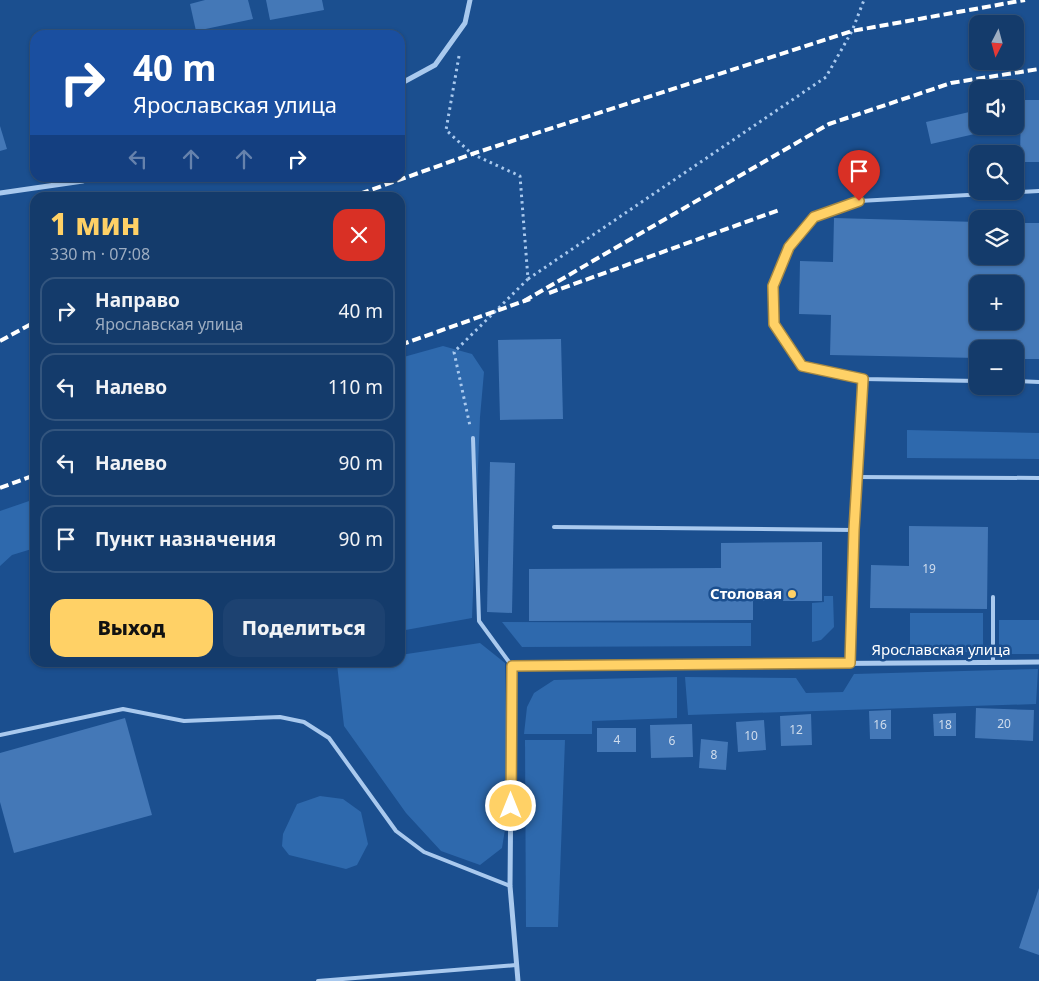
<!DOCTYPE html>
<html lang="ru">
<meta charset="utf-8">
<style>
:root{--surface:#143b6b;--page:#1d4271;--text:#f1f3f6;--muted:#9dadc1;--line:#33557e;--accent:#ffd166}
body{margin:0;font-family:"Noto Sans",sans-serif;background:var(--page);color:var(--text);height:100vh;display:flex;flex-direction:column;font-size:19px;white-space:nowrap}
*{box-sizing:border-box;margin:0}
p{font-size:16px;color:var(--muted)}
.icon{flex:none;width:28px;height:28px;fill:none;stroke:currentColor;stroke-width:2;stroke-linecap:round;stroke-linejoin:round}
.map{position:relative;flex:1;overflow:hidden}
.side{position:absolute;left:30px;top:192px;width:375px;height:475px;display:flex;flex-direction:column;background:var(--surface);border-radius:15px;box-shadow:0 1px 4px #0004,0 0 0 1px var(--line)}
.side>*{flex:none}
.top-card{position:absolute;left:30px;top:30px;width:375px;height:152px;border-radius:15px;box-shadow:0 1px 4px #0004,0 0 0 1px var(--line);background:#1a4fa0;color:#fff;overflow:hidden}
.needle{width:32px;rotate:186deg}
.tools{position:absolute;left:969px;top:15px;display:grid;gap:10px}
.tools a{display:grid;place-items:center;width:55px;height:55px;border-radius:10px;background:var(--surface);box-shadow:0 1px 4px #0004,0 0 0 1px var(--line);font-size:25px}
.pin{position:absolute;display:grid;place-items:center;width:42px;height:42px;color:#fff;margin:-51px -21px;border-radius:50% 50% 50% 0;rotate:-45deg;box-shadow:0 0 5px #0007}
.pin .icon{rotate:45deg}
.me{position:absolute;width:55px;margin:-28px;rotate:0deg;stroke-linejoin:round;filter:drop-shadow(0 0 4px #0008)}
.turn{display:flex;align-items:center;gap:18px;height:105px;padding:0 20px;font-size:22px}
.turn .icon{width:65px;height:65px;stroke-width:2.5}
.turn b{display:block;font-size:35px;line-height:42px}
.lanes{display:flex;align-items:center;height:48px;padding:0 20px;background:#0003;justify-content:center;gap:25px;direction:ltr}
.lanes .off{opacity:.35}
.round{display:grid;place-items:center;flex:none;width:52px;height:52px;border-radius:15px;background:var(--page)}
.head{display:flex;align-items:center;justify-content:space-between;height:85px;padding:0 20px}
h1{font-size:30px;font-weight:800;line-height:38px;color:var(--accent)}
.primary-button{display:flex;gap:10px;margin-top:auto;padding:10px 20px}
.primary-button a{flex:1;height:58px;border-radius:15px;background:var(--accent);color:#111;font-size:20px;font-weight:800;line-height:58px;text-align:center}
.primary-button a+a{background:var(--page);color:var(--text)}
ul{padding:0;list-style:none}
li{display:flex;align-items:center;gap:15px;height:68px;margin:0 10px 8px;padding:0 10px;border:2px solid var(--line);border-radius:15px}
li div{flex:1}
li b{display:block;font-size:19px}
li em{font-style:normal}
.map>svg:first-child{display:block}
.green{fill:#2e69ad}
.building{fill:#4478b7;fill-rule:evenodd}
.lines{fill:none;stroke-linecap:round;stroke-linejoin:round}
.path{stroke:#a9c9ee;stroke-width:3;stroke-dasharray:2.5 4;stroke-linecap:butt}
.lane{stroke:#a9c9ee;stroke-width:4}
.street{stroke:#a9c9ee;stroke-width:5}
.rail{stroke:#fff;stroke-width:4;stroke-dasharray:9 4;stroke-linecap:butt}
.route-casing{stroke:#a68842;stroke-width:12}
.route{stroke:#ffd166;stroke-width:9}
.poi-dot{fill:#ffd166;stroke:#1b4f8f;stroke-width:2}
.labels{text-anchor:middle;stroke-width:5;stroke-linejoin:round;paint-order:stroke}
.number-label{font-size:12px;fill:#d0dded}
.poi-label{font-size:15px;font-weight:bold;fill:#fff;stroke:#1b4f8f;text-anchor:end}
.street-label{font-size:15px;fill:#fff;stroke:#1b4f8f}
</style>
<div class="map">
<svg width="1039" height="981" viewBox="0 0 1039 981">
<rect width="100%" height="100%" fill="#1b4f8f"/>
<g class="green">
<path d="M443,346L472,354L484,372L480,417L472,618L400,631V358Z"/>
<path d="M907,430L1039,433V459L907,458Z"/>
<path d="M35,499V548L12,555L0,566V511Z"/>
<path d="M824,596H833L834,627L821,640L812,642V603L824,602Z"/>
<rect x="910" y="613" width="73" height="39"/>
<rect x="999" y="620" width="40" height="34"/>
<path d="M502,622L751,623V646L522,647Z"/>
<path d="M480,643L505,663L508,811L502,848L480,865L441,851L406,813L344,726L337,664L400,662V655Z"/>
<path d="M1038,669L1036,704L688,715L685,677L796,678L806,693L843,692L854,674Z"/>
<path d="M677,677V718L592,721V734H524L527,707L534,693L554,680Z"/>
<path d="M525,740H565L558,927H526Z"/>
<path d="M320,796L343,799L361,812L368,844L357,865L346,869L289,855L282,846L283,834L297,804Z"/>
</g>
<g class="building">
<path d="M205,0H248L253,19L196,31L190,4Z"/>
<path d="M266,0H322L324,10L270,20Z"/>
<path d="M1021,100H1039V162H1020Z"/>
<path d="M978,110V126H991L992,130L931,144L926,122Z"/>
<path d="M0,126L7,149L0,151Z"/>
<path d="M834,218L978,222V256H1015V223H1039V359H1015V349H978V358L830,355L831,315L799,314L800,261L833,262ZM978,284H1015V321H978Z"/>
<path d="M561,339L563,419L500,420L498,340Z"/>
<path d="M490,462L515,463L512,613L487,612Z"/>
<path d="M909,526L988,527L987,609L870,608L871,565L909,566Z"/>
<path d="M822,542V601H753V620L529,621V569L721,568V543Z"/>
<path d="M976,708L1034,710L1033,741L975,738Z"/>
<path d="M891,710V739H870L869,711Z"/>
<path d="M956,713V736H934L933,714Z"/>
<path d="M811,714L812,745L781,746L780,716Z"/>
<path d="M125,718L152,815L14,853L0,802V753Z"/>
<path d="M764,720L766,750L738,752L736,722Z"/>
<path d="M692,724L693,757L651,758L650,725Z"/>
<rect x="597" y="728" width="39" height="24"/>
<path d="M701,739L728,742L726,770L699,768Z"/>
<path d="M1039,888V955L1019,948Z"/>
</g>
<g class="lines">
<g class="path">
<path d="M459,56L446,130L472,154L520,176L528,279L454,352L470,426"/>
<path d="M528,279L826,77L852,31L864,0"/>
</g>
<g class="lane">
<path d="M978,381L863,379L802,366L774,324L773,286L789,247L814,217L859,201L1039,191"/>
<path d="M1015,381L1039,382"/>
<path d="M473,438L479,621L512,666"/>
<path d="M857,477L1039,478"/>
<path d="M554,527L854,530"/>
<path d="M993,662V597"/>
<path d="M850,663L854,530L863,379"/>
<path d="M0,735L123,709L184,721L280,717L304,722L329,738L396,831L424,852L510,886"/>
<path d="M318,981L516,965"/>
</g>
<g class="street">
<path d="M400,84L435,65L465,23L470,0"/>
<path d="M0,193L83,181L91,178"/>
<path d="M518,981L510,886L512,666L1039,662"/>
</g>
<g class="rail">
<path d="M348,198L472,154L852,31L1025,0"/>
<path d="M549,293L779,210"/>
<path d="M524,301L829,124L951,83L1039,69"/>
<path d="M0,341L35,322"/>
<path d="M400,345L530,299"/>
<path d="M0,488L35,475"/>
</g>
</g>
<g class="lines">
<defs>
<path id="route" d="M511,806L512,666L850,663L854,530L863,379L802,366L774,324L773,286L789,247L814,217L859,201"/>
</defs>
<use href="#route" class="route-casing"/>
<use href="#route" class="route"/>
</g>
<circle class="poi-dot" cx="792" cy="594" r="5"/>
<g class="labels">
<g class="number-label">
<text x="929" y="573">19</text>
<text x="1004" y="728">20</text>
<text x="880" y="729">16</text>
<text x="945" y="729">18</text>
<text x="796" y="734">12</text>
<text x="751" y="740">10</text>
<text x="617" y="744">4</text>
<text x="672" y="745">6</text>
<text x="714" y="759">8</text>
</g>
<g class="poi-label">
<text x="782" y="599">Столовая</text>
</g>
<g class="street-label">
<text x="941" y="655">Ярославская улица</text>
</g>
</g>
</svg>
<div class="tools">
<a><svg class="needle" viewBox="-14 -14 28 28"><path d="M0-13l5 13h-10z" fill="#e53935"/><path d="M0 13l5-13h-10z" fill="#9dadc1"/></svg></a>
<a><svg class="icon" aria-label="sound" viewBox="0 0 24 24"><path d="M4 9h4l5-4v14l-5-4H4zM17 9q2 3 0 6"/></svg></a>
<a><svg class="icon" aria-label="search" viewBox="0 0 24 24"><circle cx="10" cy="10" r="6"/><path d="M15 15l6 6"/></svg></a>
<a><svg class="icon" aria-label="layers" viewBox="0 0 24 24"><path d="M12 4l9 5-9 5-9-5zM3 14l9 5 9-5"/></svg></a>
<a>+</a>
<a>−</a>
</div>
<div class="pin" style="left:859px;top:201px;background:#d93025"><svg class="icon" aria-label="arrive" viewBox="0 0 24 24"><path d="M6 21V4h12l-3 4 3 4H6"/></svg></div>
<svg class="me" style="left:511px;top:806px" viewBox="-20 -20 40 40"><circle r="17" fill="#ffd166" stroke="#fff" stroke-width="3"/><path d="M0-11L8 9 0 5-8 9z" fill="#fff"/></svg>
<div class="top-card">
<div class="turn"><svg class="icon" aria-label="right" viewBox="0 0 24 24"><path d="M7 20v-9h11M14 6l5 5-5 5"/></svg><div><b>40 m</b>Ярославская улица</div></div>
<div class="lanes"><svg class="icon off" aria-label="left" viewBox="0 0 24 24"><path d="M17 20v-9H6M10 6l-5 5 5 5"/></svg><svg class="icon off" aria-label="ahead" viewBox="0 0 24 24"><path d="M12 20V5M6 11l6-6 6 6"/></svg><svg class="icon off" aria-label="ahead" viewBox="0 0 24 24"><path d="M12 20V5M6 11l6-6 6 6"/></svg><svg class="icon" aria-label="right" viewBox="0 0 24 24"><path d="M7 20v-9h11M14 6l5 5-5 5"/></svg></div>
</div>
<section class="side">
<div class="head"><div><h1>1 мин</h1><p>330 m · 07:08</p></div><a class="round" style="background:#d93025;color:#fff"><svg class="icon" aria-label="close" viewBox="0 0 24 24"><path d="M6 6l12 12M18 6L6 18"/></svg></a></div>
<ul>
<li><svg class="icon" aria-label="right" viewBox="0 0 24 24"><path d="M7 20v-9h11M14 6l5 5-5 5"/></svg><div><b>Направо</b><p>Ярославская улица</p></div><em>40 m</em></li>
<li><svg class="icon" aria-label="left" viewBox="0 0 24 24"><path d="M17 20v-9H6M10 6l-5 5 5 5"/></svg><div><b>Налево</b></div><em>110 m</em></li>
<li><svg class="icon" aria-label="left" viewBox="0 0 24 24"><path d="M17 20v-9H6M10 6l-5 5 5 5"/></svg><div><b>Налево</b></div><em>90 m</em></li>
<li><svg class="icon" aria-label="arrive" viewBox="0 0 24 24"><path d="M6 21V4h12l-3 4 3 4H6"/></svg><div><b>Пункт назначения</b></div><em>90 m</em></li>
</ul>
<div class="primary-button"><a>Выход</a><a>Поделиться</a></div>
</section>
</div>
